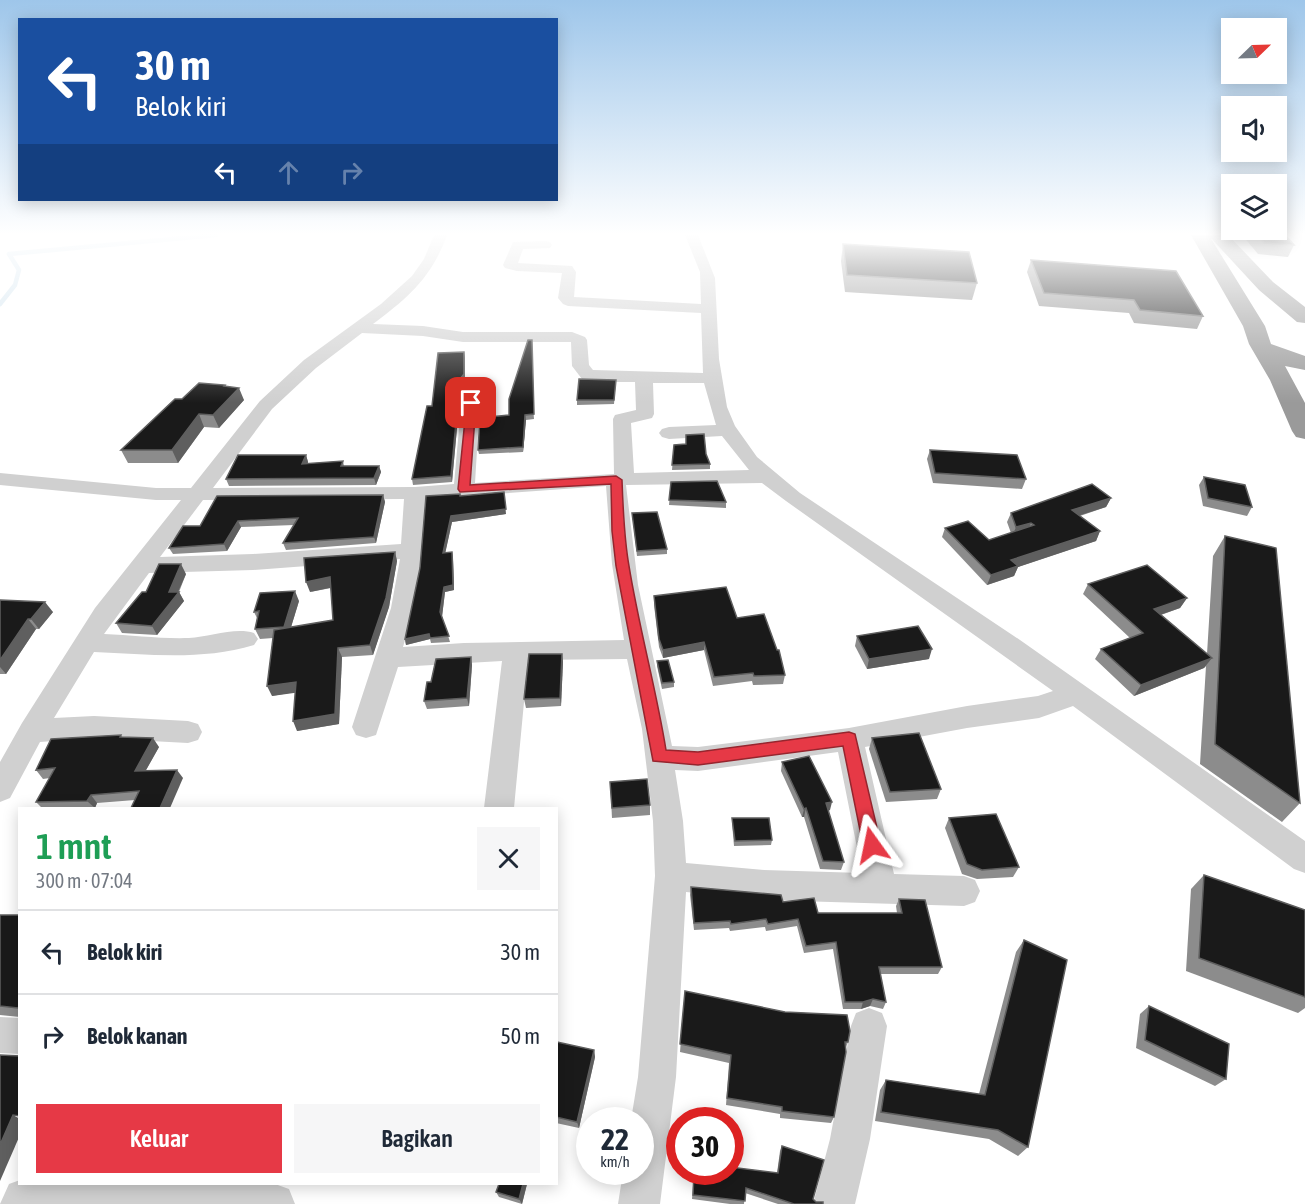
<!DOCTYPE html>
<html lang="id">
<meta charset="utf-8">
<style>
:root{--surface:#fff;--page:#f6f6f7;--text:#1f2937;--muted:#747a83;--line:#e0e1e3;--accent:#e63946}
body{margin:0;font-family:"Asap Condensed",sans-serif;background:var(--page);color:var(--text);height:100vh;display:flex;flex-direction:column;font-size:22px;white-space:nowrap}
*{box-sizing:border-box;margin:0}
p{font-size:20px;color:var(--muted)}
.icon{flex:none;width:33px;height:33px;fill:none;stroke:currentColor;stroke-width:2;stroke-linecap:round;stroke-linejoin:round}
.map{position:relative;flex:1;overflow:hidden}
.sheet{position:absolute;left:18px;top:807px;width:540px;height:378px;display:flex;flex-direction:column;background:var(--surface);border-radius:0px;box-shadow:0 3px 15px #0003}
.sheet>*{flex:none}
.top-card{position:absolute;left:18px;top:18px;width:540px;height:183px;border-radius:0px;box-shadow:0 3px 15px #0003;background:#1a4fa0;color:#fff;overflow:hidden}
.needle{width:39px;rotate:67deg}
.fabs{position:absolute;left:1221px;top:18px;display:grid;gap:12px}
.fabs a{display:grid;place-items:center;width:66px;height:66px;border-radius:0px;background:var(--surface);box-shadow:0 3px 15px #0003;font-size:30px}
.speed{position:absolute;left:576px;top:1107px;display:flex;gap:12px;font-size:30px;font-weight:700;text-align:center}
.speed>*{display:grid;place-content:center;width:78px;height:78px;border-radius:50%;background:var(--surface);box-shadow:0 3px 15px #0003;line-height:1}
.speed small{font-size:15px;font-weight:400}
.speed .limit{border:9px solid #d22;background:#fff;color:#111}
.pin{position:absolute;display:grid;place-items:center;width:51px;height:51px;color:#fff;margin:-26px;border-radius:12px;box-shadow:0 3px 9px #0006}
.me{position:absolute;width:66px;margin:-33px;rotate:348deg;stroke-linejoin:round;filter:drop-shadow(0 0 4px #0008)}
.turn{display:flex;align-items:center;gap:21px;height:126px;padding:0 18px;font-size:27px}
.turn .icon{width:78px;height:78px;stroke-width:2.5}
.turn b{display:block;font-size:42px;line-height:51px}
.lanes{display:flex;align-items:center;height:57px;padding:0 18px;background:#0003;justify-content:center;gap:30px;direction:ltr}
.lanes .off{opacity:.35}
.round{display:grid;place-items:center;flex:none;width:63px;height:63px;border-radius:0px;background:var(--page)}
.overview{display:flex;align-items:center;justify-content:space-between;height:102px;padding:0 18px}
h1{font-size:36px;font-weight:600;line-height:45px;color:#1e9e55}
.primary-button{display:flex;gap:12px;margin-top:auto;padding:12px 18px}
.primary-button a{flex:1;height:69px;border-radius:0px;background:var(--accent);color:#fff;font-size:24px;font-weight:600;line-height:69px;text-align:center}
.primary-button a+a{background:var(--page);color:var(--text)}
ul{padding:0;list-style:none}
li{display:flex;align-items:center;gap:18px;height:84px;padding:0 18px;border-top:2px solid var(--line)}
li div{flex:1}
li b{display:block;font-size:22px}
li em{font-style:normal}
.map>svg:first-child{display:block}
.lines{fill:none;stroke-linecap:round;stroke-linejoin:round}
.stream{stroke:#cfe2ee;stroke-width:4.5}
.minor{fill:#d0d0d0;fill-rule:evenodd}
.highway{fill:#9a9a9a;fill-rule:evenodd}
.wall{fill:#8c8c8c}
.shaded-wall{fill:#5f5f5f}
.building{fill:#1a1a1a;stroke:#5f5f5f;stroke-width:1.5}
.route{fill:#e63946;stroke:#96252e;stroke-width:1.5}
</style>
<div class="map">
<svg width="1305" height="1204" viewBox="0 0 1305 1204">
<rect width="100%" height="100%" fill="#fff"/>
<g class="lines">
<path class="stream" d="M0,304L15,285L19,270L9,254L216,235"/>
<g class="minor">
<path d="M434,235H447C432,277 408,298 373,324L423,326L463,332H572L585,337L587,340L589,365L593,370L703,373L701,313L568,306L563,304L558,298L562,273L517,271L505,268L503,265L513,242L545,241L550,242L552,245L550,248L523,249L518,263L572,266L576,272L574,297L701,304L700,272L685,235H698L715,278L719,359L727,407L735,426L757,457L800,493L1020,640L1305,841V873L1294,869L1073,706L1039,718L967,728L865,747L894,874L964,876L975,880L980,891L975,902L964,906L764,900L686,892L676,1077L660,1204H618L623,1172H640V1120H631L638,1077L655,876L653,821L642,729L627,659L528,660L514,808H484L502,661L398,667L376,735L366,738L356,735L352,727L391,608L400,559L253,570L149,573L104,634C132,635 161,639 189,638C209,637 235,627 254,633L258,639L254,645C201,661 148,654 94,652L54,718L94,716L188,721L198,724L202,732L198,740L188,743L94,738L40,742L10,798L0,802V762L22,723L95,608L181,500H156L0,485V473L156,488H191L260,401L304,360L381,304L412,276L424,259ZM362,333L423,336L463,342H571L572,366L582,379L606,382H635L636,410L615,415L613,419L614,474L475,483L481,385L478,381H466L463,385L454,484L415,487L213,488L272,409L316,368ZM653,383H704L716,425L669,427L662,429L659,433L662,437L669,439L722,436L749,470L634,473L631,423L652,418L654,414ZM762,483L786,501L1053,691L1038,696L967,706L849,728L698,747L672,746L638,585L626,485ZM606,486L612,564L624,640L464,643L403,647C419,596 423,551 425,499ZM404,499L401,544L253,554L160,557L203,500ZM838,752L862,873L764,870L686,863L683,821L675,770L698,771Z"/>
<path d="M869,1008L882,1013L887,1026L870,1139L855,1204H813L830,1139L851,1026L856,1013Z"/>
<path d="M0,1017L20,1018V1054L0,1053Z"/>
<path d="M20,1180V1184H275L289,1189L295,1204H0L9,1184Z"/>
</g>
<path class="highway" d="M1191,235H1228L1273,282L1305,307V323L1297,322L1259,290L1210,237L1265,326L1271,344L1305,356V370L1285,366L1305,403V439L1296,437L1292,431L1270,380L1249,344L1243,326Z"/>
</g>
<g class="wall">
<path d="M1242,235H1285L1294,245L1288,257L1258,254Z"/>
<path d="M843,244L977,283L972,300L845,292L841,261Z"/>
<path d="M1031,260L1203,316L1197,329L1134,323L1129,313L1039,306L1027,272Z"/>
<path d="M528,340L534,419L526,420L523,452L479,454L478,450L509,415Z"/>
<path d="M464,352L465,358V379L461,385L452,482L413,485L412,479L432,406Z"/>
<path d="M616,380L614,404L577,405V400Z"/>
<path d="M226,387L244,400L219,428L204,427L178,463H128L121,450L182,399Z"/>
<path d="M686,435L706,454L710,464V469L672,470L674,445L686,444Z"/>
<path d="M930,450L1026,479L1022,489L933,483L927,459Z"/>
<path d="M306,455L308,462V464L343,461L344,466H379L381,472L376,485L229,486L226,479Z"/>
<path d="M1204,477L1252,507L1247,516L1203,506L1199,485Z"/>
<path d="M671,482L726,502V508L669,505Z"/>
<path d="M383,495L385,502L376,543L286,550L283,543L294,525L241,527L227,551L173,554L169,548L200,526Z"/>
<path d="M460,496L506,514L452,522L445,553L452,552L453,558L454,590L445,592L442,616L450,642L431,643L430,639L406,645L405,639Z"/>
<path d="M1111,498L1106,507L1080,516L1100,531L1096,541L1018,567L1014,576L987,585L942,537L945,528L989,540L1011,533L1007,522L1011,513Z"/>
<path d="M632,513L667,549V554L637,556Z"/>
<path d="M1225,536L1300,803L1282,822L1200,764L1206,666L1204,668L1134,696L1095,659L1101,649L1130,638L1083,594L1088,584L1187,598L1180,608L1161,615L1207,654L1213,556Z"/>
<path d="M395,552L397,561L389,607L373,655L342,657L339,724L297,731L295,692L272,696L273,638L260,639L255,629L257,618L254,612L299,601L291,627L333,620L331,588L310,592Z"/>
<path d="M186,574L179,592L184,601L157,635L122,633L116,623L146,592Z"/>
<path d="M654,596L737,618L785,675L783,684L753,685L752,681L713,686L704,650L663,658L659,647L654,605Z"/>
<path d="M0,600L53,612L39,629H36L6,674H0Z"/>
<path d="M857,636L929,659L867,669L855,646Z"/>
<path d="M562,654L563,662L561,706L526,708L524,699Z"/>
<path d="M471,657L472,665L469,706L427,709L424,701L431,682Z"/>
<path d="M657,661L674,682V687L662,689L657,666Z"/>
<path d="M121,735L123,738L159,747L146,770L183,778L135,800L97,803L95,808H42L36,802L50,778L43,779L36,770Z"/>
<path d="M872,738L941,789L937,799L886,802L869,749Z"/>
<path d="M782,762L830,810L828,811L844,862L841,870L820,869L804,817H802L781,771Z"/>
<path d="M610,782L650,805V815L612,818Z"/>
<path d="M732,818L772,840L771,845L734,846L732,823Z"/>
<path d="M949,818L1019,867L1013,877L977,879L962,874L945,828Z"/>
<path d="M1204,875L1305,910V1008L1298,1013L1186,971L1191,889Z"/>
<path d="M691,887L783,902L818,913H897L896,906L899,899L942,967L938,974H880L886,1002L883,1009L870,1006L861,1009H843L833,949L804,953L797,926L766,931L765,927L730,931L729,928L694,930L690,895Z"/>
<path d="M0,915H20V1017L0,1015Z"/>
<path d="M1024,940L1028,1147L1018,1156L989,1139L875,1121L880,1090L886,1080L979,1094L1016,952Z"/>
<path d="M685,991L785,1012L848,1042L846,1047L834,1117L831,1123L780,1118V1114L726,1105L729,1063L680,1052Z"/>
<path d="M1149,1006L1226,1079L1215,1086L1136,1048L1140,1014Z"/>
<path d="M556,1045L594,1050L595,1057L579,1128L556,1123Z"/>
<path d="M782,1146L813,1199L816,1202L823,1204H778L745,1193L744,1204H730L692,1199L694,1172L777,1173L780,1151Z"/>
<path d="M527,1184L522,1204L499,1197L496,1192Z"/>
</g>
<g class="shaded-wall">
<path d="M464,352L465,358V379L461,385L452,482L451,476L460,379Z"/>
<path d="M225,385L230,397L239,388L244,400L219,428L213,415Z"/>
<path d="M199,414L204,427L178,463L172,450Z"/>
<path d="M525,415L526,420L523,452V447Z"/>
<path d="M306,455L308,462L305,471L302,464Z"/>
<path d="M379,466L381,472L376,485L374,478Z"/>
<path d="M504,492L506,514L452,522L444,559L443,553L451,516Z"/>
<path d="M383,495L385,502L376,543L374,537Z"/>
<path d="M1111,498L1106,507L1068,519L1072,510Z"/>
<path d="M238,521L241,527L227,551L224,544Z"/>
<path d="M1031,523L1027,532L1012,537L1016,527Z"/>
<path d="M1100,531L1096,541L1018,567L1014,576L987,585L991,575L1011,560Z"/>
<path d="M395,552L397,561L389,607L373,655L370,645Z"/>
<path d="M452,552L453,558L454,590L445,592L442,617L440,612L444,587Z"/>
<path d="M181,564L186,574L178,592H179L184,601L157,635L152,626L169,592Z"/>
<path d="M330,577L334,587L310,592L306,582Z"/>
<path d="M295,591L299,601L288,637L284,627Z"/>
<path d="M1187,598L1180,608L1148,619L1154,609Z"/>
<path d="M45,602L53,612L39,629L31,619Z"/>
<path d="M28,619L36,629L6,674L0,667V660Z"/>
<path d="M429,634L430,639L406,645L405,639Z"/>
<path d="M704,642V650L663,658V650Z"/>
<path d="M338,648L342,657L339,724L297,731L293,721Z"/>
<path d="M932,649L929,659L867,669L869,659Z"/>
<path d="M562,654L563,662L561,706L560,698Z"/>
<path d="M471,657L472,665L469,706L467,698Z"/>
<path d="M1212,658L1204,668L1134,696L1141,685Z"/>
<path d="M296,682L301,692L272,696L267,686Z"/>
<path d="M153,738L159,747L141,779L135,771Z"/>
<path d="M177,770L183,778L170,808H160Z"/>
<path d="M91,795L97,803L95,808L87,801Z"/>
<path d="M832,802L830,810L824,812L826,803Z"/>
<path d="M806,808L804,817H802L804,809Z"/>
<path d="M873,999L870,1006L861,1009L863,1002Z"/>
<path d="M594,1050L595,1057L579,1128L577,1122Z"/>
<path d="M13,1115L20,1119V1135L0,1181V1145Z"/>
<path d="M523,1184H527L522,1204L519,1199Z"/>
</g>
<g class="building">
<path d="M1257,235H1285L1294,245L1264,243Z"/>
<path d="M843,244L969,252L977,283L847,275Z"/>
<path d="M1031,260L1176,271L1203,316L1140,310L1134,300L1044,293Z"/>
<path d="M528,340H532L534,414L525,415L523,447L478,450L480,418L509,415V399Z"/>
<path d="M464,352V374L460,379L451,476L412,479L427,406H432L438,353Z"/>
<path d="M579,379L616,380L614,400H577Z"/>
<path d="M199,383L225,385L224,386L239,388L213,415L199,414L172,450H121L175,399H182Z"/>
<path d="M704,434L706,454L710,464L672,465L674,445L686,444V435Z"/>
<path d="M930,450L1017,455L1026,479L935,473Z"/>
<path d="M238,455H306L302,464L343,461L341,466H379L374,478L226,479Z"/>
<path d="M1204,477L1245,485L1252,507L1208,498Z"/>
<path d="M717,481L726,502L669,500L671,482Z"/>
<path d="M1092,484L1111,498L1072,510L1100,531L1011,560L1018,566L991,575L945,528L968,521L989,540L1034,525L1031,523L1016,527L1011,513Z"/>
<path d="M504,492L506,509L451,516L443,553L452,552L453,585L444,587L440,612L449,636L430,638L429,634L405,639L420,568L426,496L460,494V496Z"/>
<path d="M383,495L374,537L283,543L298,518L238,521L224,544L169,548L183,526H200L217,496Z"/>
<path d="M657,512L667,549L637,551L632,513Z"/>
<path d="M1225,536L1276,548L1300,803L1215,744Z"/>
<path d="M395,552L386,598L370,645L338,648L335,714L293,721L296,682L267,686L274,630L333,620L330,577L306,582L304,558Z"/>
<path d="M159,564H181L169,592H179L152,626L116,623L142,592H146Z"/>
<path d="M1147,565L1187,598L1154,609L1212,658L1141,685L1101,649L1143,633L1088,584Z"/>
<path d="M726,587L737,618L764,614L777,650H779L785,675L754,676L753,673L714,677L704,642L663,650L659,639L654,596Z"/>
<path d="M295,591L284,627L255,629L259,611L254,612L260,593Z"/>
<path d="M0,600L45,602L31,619H28L0,660Z"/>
<path d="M918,626L932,649L869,659L857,636Z"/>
<path d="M529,654H562L560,698L524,699Z"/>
<path d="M471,657L467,698L424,701L427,682H431L436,659Z"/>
<path d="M668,660L674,682L662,683L657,661Z"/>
<path d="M919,733L941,789L890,792L872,738Z"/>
<path d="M121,735L120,737L153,738L135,771L177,770L160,808H131L139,791L91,795L87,801L36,802L55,768L36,770L51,739Z"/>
<path d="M809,756L832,802L826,803L844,862L823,861L806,808L804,809L782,762Z"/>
<path d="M647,779L650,805L612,808L610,782Z"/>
<path d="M996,814L1019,867L982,870L967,864L949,818Z"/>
<path d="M732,818H769L772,840L735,841Z"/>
<path d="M1204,875L1305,910V997L1199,958Z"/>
<path d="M691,887L781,895L783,902L814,898L818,913H902L899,899L925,900L942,967H879L886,1002L873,999L863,1002H845L836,942L806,946L798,919L768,924L766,919L731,924L730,921L694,923Z"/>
<path d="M0,915H20V1005L18,1008L0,1006Z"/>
<path d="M1024,940L1067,960L1028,1147L998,1130L881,1112L886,1080L985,1095Z"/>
<path d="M685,991L785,1012L847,1015L850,1031L848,1042H845L846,1052L834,1117L782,1111V1107L727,1098L731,1055L680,1044Z"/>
<path d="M1149,1006L1229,1044L1226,1079L1145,1040Z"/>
<path d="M557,1042L594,1050L577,1122L556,1117Z"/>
<path d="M0,1055L20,1056V1116L13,1115L0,1145Z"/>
<path d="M782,1146L824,1160L813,1199L816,1202H823V1204H794L746,1188L745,1201L693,1195L694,1172H730V1167L778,1173Z"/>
<path d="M499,1184H523L519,1199L496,1192Z"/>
</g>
<linearGradient id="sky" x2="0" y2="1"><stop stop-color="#9ec6ea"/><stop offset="0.58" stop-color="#fff"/><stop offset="1" stop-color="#fff" stop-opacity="0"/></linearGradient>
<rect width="1305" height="403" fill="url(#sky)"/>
<path class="route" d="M467,400L476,403L470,485L616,476L622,480C623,509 624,538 629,566C639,628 656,688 666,750L698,752L849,732L855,734L881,845L878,851L872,853L865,851L863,845L843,746L698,765L653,761L616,566L612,531L611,484L460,492L458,489Z"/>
</svg>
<div class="fabs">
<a><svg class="needle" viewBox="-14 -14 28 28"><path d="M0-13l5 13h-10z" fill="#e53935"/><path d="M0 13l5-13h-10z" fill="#747a83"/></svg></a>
<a><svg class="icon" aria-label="sound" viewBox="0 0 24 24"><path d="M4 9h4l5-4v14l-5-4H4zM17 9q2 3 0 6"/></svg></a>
<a><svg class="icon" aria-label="layers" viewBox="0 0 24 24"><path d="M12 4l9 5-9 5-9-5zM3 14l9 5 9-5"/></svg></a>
</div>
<div class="speed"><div>22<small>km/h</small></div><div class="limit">30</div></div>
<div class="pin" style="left:471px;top:403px;background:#d93025"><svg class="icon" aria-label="arrive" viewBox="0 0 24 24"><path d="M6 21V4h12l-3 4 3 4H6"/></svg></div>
<svg class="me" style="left:872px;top:845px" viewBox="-20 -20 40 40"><path d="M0-17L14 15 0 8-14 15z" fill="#e63946" stroke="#fff" stroke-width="4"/></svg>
<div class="top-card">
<div class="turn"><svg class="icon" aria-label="left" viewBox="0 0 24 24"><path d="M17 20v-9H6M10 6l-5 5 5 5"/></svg><div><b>30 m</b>Belok kiri</div></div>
<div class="lanes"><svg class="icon" aria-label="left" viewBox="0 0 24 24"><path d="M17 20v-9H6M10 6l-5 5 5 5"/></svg><svg class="icon off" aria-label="ahead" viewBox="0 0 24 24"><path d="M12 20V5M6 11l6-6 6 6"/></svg><svg class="icon off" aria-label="right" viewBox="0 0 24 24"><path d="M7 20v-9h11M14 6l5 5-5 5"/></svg></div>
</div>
<section class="sheet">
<div class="overview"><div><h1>1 mnt</h1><p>300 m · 07:04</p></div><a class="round"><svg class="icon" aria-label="close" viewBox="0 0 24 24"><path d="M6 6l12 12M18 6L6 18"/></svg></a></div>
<ul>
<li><svg class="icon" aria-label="left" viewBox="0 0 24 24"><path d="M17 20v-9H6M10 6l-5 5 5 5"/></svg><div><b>Belok kiri</b></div><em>30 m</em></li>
<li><svg class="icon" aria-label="right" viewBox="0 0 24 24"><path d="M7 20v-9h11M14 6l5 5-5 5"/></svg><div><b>Belok kanan</b></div><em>50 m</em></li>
</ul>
<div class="primary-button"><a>Keluar</a><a>Bagikan</a></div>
</section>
</div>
